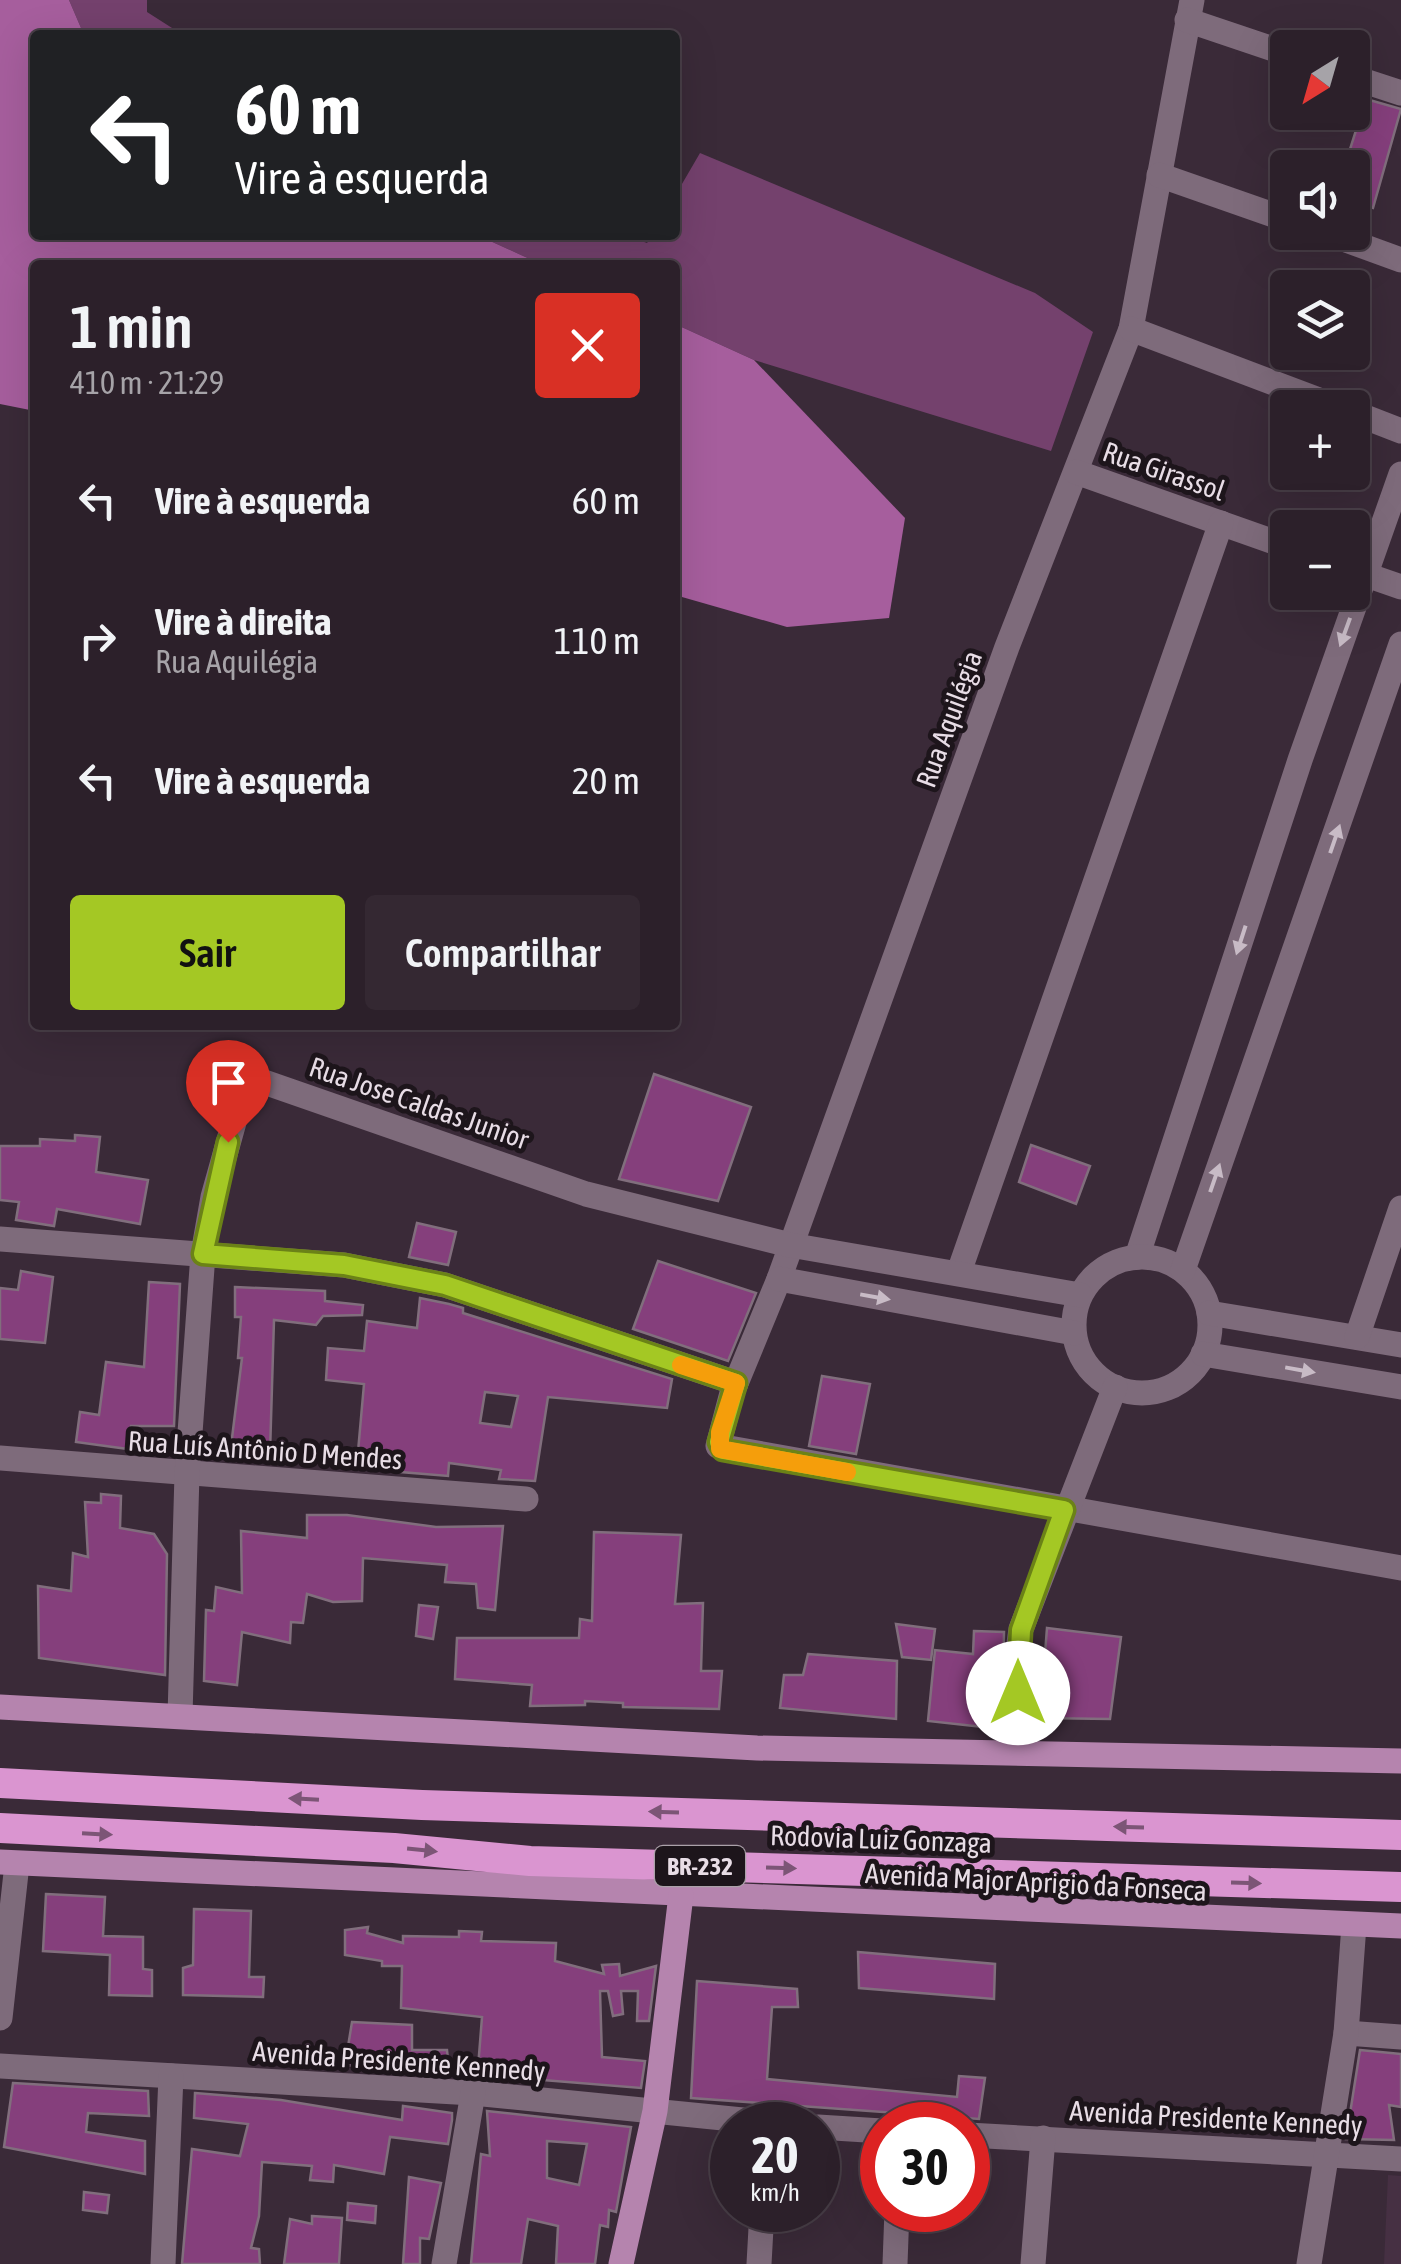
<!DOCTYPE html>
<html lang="pt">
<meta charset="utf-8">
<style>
:root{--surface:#2c202a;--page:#342832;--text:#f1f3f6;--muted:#a6a3a8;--line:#483e47;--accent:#a4c824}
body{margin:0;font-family:"Asap Condensed",sans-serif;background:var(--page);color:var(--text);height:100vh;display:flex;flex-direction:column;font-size:38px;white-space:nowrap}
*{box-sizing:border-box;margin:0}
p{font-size:32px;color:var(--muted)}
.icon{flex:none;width:55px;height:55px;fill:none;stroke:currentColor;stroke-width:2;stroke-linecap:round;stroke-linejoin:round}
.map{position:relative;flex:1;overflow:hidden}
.sheet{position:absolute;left:30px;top:260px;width:650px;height:770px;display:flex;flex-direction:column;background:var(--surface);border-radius:10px;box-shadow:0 10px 40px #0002,0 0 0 2px var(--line)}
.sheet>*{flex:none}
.top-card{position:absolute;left:30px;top:30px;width:650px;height:210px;border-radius:10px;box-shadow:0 10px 40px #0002,0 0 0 2px var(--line);background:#202124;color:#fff;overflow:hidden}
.needle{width:65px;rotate:217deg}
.tools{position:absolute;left:1270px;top:30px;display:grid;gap:20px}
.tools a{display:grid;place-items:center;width:100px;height:100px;border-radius:10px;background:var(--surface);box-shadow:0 10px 40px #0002,0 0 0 2px var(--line);font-size:50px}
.speed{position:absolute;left:710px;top:2102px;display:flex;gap:20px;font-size:50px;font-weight:700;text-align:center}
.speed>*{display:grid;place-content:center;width:130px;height:130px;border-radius:50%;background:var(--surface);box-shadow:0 10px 40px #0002,0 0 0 2px var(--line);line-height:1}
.speed small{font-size:25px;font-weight:400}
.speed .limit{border:15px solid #d22;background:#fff;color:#111}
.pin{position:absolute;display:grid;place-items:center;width:85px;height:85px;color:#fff;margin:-102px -42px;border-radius:50% 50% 50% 0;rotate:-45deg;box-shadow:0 0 10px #0007}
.pin .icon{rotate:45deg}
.me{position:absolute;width:110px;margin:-55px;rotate:0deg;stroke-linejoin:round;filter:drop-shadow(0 0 8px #0008)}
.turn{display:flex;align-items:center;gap:35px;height:210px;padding:0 40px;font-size:45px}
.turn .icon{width:130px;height:130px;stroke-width:2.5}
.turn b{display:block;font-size:70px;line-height:85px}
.round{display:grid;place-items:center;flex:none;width:105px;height:105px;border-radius:10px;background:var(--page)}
.headline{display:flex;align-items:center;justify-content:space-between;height:170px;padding:0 40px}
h1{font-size:60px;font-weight:600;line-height:75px}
.button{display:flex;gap:20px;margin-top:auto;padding:20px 40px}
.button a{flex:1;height:115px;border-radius:10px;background:var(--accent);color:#111;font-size:40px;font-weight:600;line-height:115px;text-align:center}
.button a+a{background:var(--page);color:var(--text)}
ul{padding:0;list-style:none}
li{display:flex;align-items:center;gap:30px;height:140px;padding:0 40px}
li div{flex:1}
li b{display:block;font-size:38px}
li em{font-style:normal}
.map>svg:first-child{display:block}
.built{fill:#463043}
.green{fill:#74416d}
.water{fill:#a65e9d}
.building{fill:#853f7c;stroke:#816e7d;stroke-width:2.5;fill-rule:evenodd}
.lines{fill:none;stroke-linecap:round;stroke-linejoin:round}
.minor{stroke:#7e6b7b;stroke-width:25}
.major{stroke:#b584ae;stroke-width:25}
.highway{stroke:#da95d0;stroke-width:30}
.oneway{fill:#c8bbc6}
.oneway2{fill:#7c5576}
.route-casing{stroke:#6b8217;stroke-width:25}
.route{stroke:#a4c824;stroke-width:18}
.slow{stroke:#f59e0b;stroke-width:18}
.labels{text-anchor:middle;stroke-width:10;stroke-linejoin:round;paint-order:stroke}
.shield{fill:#1d151b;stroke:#aba1a9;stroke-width:2.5}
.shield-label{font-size:25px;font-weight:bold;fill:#e8dde6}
.street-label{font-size:28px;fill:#e8dde6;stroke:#1d151b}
</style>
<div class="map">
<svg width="1401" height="2264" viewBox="0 0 1401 2264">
<rect width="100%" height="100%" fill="#3a2a38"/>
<path class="built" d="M1388,2175L1401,2176V2264H1384Z"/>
<g class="green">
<path d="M69,0H147V12L183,35H84Z"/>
<path d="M700,153L1035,293L1093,332L1051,451L754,360L675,324V265H543L477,235H625L647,243L653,235H675V196Z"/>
</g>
<g class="water">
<path d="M0,0H69L84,35H35V235H477L543,265H35V411L0,404Z"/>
<path d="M675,324L754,360L905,518L889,618L787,627L675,595Z"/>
</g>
<g class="building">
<path d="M1366,99L1401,109L1373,208L1352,201V168H1344Z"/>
<path d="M654,1074L751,1107L718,1201L619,1179Z"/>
<path d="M75,1135L100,1137L96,1172L148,1180L140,1224L57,1209L54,1226L16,1220L19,1202L0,1200V1146H40V1139L75,1141Z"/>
<path d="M1031,1145L1090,1166L1076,1204L1019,1182Z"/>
<path d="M417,1223L456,1232L448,1265L409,1257Z"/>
<path d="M658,1261L756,1293L728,1361L633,1329Z"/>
<path d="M21,1271L53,1277L45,1343L0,1339V1288L18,1290Z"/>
<path d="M149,1282L180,1284L174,1426H131L128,1449L76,1442L80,1412L99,1415L106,1362L144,1367Z"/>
<path d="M235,1287L325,1291V1301L363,1305L362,1315L323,1316L316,1325L274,1320L270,1453L231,1446L242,1358H238L241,1317H235Z"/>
<path d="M420,1298L449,1304L463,1308V1313L672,1379L667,1408L548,1397L535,1481L499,1479L501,1470L449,1463L448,1476L401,1472L402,1463H357L364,1384L326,1380L328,1348L364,1351L367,1321L417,1328ZM485,1392L518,1396L511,1427L480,1423Z"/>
<path d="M822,1376L870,1384L856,1454L809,1446Z"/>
<path d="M101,1494L121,1496L120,1528L154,1534L167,1554L165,1675L39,1658L38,1586L71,1591L73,1553L88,1557L85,1502L101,1503Z"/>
<path d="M307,1515H347L436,1527L503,1526L495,1610L478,1608L476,1584L445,1582L447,1565L363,1558L362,1601L333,1602L307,1594L303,1623L291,1622L290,1643L242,1632L237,1685L204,1681L206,1610L214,1611L216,1587L242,1593L241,1531L307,1538Z"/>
<path d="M594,1532L681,1535L675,1604L703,1603L701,1671H722L719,1709L623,1707V1703L585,1701V1705L530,1706L532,1685L455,1679L457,1638H579L580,1619L592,1621Z"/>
<path d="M419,1605L438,1607L433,1639L416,1636Z"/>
<path d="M896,1624L935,1629L931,1660L902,1657Z"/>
<path d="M1047,1628L1121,1637L1110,1719L1040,1718Z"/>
<path d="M974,1631L1004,1632L1002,1729L928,1721L935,1650L973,1654Z"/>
<path d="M808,1654L897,1661L896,1719L780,1708L784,1675H803Z"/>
<path d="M46,1894L105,1897L103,1936L143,1937V1969L152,1970V1996L109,1995L110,1955L43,1951Z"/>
<path d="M194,1909L251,1911L249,1977H264L263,1997L183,1995V1968L193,1965Z"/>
<path d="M368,1927L367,1933L403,1943V1936L459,1937V1931L482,1932L481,1941L556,1943L555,1961L604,1974L602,1965L619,1964L620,1976L656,1966L649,2021H637L638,1991H621L623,2014L613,2016L608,1991H600L602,2057L645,2061L641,2088L518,2078L478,2068L482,2017L401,2008L402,1966H382V1961L345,1955V1930Z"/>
<path d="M858,1952L995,1964L994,1999L859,1988Z"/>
<path d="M697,1981L797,1989L798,2007H772L767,2079L957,2097L959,2076L985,2078L979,2119L691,2098Z"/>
<path d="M352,2022L412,2025V2050H447L449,2070L413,2068V2073L345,2065Z"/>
<path d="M1360,2050L1401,2054V2107L1389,2105L1394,2140L1346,2139Z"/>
<path d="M13,2083L148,2091L149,2116L88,2113L86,2132L145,2141V2174L4,2147Z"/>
<path d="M195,2093L281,2100L402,2120L403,2106L452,2113V2120L448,2144L390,2137L384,2174L334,2165L333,2182L310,2180L312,2166L262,2162L259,2216L251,2248L259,2249L260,2264H182L192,2149L240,2156L248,2124L194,2118Z"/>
<path d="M487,2111L631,2127L616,2212L609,2210L608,2227L600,2225L595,2264H556L558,2226L528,2219L521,2264H471L481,2154L490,2156ZM547,2141L587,2144L579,2185L547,2178Z"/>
<path d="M409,2177L441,2183L429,2239L420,2238V2264H403Z"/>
<path d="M84,2192L109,2195L107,2213L83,2210Z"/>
<path d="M348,2203L376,2206L375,2223L347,2220Z"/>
<path d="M312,2216L342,2218L339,2264H284L290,2219L312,2224Z"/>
</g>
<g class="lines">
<g class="minor">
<path d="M1192,0L1131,329L1007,647L779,1279L732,1393L718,1446L1401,1568"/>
<path d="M1187,20L1288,54"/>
<path d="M1352,77L1401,93"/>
<path d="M1159,175L1288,220"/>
<path d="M1324,232L1401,260"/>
<path d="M1131,329L1340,408"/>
<path d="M1352,412L1401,431"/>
<path d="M1076,472L1288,547"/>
<path d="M1352,570L1401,587"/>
<path d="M0,1239L344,1265L445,1285L736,1383"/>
<path d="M1137,1257L1300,760L1401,474"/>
<circle cx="1142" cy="1325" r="68"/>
<path d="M1183,1270L1401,644"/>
<path d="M959,1272L1221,523"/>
<path d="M779,1279L1074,1333"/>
<path d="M1209,1313L1401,1345"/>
<path d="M1357,1337L1401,1208"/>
<path d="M1203,1354L1401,1387"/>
<path d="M0,1458L526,1499"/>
<path d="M180,1716L187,1474L203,1254L213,1197L247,1076L586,1194L790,1245L1080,1295"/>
<path d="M1020,1751L1016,1664L1021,1629L1115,1387"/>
<path d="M0,2018L17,1864"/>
<path d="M1346,2033L1401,2037"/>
<path d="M0,2066L473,2093L793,2125"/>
<path d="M818,2127L882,2131"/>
<path d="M968,2135L1401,2159"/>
<path d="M163,2264L171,2076"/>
<path d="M444,2264L473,2093"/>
<path d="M759,2264L762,2210"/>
<path d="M895,2264L897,2210"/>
<path d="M1033,2264L1043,2138"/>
<path d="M1309,2264L1346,2033L1354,1925"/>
</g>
<g class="major">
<path d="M0,1707L757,1748L1401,1761"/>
<path d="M0,1862L1401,1926"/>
<path d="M621,2264L655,2111L681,1895"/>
</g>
<g class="highway">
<path d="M0,1783L422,1805L1401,1835"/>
<path d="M0,1828L394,1848L530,1861L1401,1887"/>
</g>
</g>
<defs><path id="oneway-solid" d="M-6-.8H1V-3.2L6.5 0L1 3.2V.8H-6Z" transform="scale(2.5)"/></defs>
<g class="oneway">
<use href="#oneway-solid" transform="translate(1345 632) rotate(110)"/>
<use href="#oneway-solid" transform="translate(1335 839) rotate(-71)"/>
<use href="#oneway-solid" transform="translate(1241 940) rotate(108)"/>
<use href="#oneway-solid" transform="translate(1215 1178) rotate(-71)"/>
<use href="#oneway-solid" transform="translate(875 1297) rotate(10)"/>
<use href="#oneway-solid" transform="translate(1300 1370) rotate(10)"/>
</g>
<g class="oneway2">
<use href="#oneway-solid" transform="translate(304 1799) rotate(-177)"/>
<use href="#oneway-solid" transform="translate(664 1812) rotate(-178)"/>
<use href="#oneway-solid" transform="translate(1129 1827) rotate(-178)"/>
<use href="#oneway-solid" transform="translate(97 1834) rotate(3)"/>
<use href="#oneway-solid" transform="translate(422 1850) rotate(6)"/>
<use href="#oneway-solid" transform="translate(781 1868) rotate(2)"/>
<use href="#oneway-solid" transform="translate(1246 1883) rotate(2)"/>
</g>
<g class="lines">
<defs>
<path id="route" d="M228,1142L203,1254L344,1265L445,1285L736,1383L719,1442L723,1450L1064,1510L1021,1630L1018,1693"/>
</defs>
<use href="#route" class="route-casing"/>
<use href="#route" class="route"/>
<path class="slow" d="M681,1365L736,1383L720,1432V1449L847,1472"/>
</g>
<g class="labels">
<rect class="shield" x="655" y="1846" width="90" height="40" rx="8"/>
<g class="shield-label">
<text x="700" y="1875">BR-232</text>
</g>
<g class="street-label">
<text transform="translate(1164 471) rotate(19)" y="10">Rua Girassol</text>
<text transform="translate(949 719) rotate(-70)" y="10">Rua Aquilégia</text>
<text transform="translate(419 1103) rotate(19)" y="10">Rua Jose Caldas Junior</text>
<text transform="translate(265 1450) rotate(4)" y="10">Rua Luís Antônio D Mendes</text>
<text transform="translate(881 1839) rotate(2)" y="10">Rodovia Luiz Gonzaga</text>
<text transform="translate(1036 1882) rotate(3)" y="10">Avenida Major Aprigio da Fonseca</text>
<text transform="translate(399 2061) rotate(4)" y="10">Avenida Presidente Kennedy</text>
<text transform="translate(1216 2118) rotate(3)" y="10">Avenida Presidente Kennedy</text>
</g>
</g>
</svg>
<div class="tools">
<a><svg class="needle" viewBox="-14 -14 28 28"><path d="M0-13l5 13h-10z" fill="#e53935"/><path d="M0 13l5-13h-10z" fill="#a6a3a8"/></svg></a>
<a><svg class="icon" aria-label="sound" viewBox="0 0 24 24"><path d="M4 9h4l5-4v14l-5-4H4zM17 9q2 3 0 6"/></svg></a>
<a><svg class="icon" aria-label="layers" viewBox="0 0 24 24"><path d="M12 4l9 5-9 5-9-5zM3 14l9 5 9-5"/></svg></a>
<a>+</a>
<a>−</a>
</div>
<div class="speed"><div>20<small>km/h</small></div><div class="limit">30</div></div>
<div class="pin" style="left:228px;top:1142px;background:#d93025"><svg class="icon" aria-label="arrive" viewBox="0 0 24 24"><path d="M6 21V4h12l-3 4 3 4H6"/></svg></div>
<svg class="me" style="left:1018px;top:1693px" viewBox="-20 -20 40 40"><circle r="19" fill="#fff"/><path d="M0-13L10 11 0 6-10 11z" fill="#a4c824"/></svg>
<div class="top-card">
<div class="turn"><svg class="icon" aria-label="left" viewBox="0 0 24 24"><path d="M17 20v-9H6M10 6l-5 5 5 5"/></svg><div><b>60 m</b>Vire à esquerda</div></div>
</div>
<section class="sheet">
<div class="headline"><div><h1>1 min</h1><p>410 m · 21:29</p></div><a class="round" style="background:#d93025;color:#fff"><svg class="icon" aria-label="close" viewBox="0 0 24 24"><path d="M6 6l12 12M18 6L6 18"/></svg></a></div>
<ul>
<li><svg class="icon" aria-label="left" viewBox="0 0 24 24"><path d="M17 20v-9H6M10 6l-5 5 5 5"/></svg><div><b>Vire à esquerda</b></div><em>60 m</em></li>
<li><svg class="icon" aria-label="right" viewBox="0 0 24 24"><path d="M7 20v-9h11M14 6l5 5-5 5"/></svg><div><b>Vire à direita</b><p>Rua Aquilégia</p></div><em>110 m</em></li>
<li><svg class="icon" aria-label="left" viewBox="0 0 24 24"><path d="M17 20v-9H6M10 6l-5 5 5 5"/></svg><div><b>Vire à esquerda</b></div><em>20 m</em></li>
</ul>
<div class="button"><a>Sair</a><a>Compartilhar</a></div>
</section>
</div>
